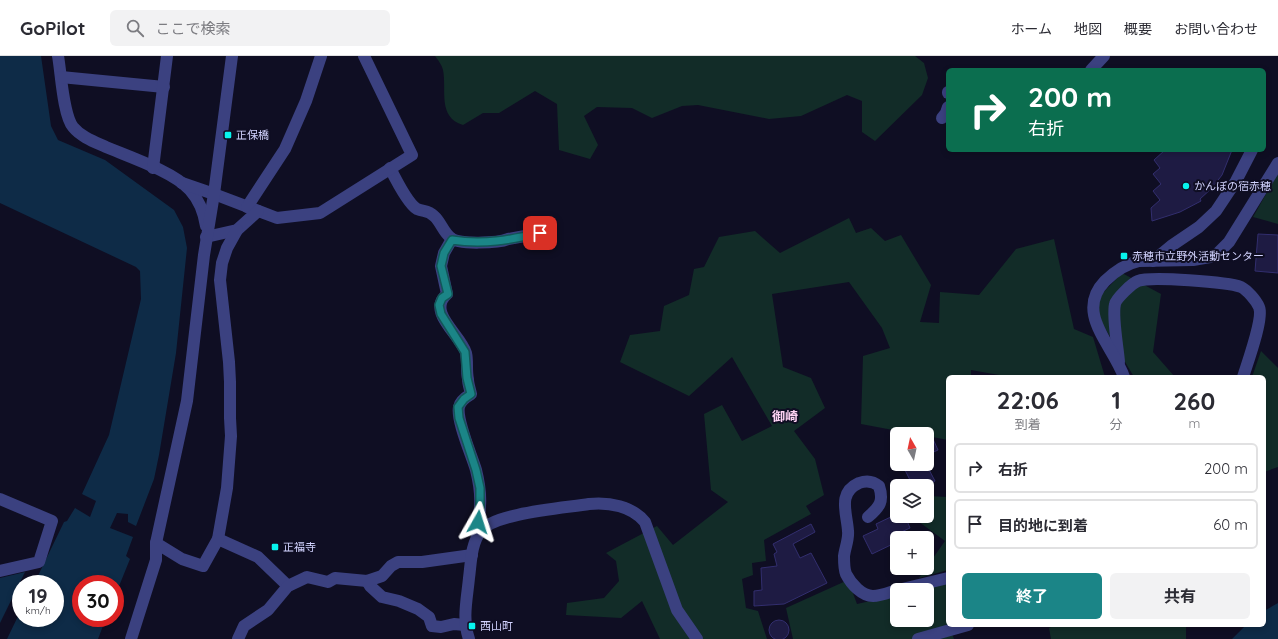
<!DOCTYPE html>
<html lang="ja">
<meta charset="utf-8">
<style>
:root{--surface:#fff;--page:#f2f2f3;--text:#2b2b33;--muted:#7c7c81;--line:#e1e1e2;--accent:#1b8587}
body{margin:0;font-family:Quicksand,"Noto Sans JP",sans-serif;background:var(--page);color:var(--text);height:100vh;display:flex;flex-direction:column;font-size:15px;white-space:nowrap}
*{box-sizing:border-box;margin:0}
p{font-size:13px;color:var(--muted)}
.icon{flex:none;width:22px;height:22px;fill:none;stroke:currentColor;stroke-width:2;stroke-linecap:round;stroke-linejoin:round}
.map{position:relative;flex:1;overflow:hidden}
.drawer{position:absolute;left:946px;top:319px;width:320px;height:252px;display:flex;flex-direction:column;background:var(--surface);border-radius:6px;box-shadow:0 2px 6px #0003}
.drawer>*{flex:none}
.banner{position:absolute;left:946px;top:12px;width:320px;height:84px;border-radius:6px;box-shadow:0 2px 6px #0003;background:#0b6e4f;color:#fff;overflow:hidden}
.needle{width:26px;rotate:351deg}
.fabs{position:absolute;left:890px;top:371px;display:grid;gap:8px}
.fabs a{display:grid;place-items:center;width:44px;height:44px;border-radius:6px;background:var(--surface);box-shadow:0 2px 6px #0003;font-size:20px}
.speed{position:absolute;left:12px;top:519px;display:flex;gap:8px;font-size:20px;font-weight:700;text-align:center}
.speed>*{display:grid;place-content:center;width:52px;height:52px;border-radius:50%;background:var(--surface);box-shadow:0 2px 6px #0003;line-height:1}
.speed small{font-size:10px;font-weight:400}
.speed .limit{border:6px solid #d22;background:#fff;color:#111}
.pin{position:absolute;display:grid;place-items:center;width:34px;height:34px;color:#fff;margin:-17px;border-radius:8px;box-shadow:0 2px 6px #0006}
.me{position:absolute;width:44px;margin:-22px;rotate:6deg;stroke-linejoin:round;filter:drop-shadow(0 0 3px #0008)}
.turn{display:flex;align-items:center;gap:14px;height:84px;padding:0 16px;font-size:18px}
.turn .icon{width:52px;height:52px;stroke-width:2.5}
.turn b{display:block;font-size:28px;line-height:34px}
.eta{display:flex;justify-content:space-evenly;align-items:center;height:68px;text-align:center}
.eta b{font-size:24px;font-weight:700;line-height:28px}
.primary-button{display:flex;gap:8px;margin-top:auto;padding:8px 16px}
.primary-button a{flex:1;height:46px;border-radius:6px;background:var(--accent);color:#fff;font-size:16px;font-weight:700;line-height:46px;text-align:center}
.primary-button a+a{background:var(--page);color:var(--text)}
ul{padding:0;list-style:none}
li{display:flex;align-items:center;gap:12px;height:50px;margin:0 8px 6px;padding:0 8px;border:2px solid var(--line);border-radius:6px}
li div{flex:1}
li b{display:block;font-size:15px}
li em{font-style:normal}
header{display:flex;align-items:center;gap:24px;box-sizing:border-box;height:56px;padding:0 20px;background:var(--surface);border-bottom:1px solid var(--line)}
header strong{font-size:19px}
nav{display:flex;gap:22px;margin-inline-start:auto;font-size:14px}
.search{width:280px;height:36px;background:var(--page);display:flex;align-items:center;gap:10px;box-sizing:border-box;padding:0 14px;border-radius:6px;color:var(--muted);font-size:15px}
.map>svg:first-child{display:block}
.green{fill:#122c28}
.water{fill:#0e2b47}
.building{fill:#1e1b43;stroke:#322e6e}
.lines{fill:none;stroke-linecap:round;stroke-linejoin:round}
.minor{stroke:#3b4180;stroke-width:12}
.route-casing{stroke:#125658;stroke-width:10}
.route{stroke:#1b8587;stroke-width:7}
.poi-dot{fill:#07f4ee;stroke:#0f0e23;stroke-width:1.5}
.labels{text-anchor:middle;stroke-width:4;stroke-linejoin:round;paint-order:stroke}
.poi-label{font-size:11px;fill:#d1d2fe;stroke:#0f0e23;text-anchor:start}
.quarter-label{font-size:13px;font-weight:bold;fill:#fed3f4;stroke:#0f0e23}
</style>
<header>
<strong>GoPilot</strong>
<div class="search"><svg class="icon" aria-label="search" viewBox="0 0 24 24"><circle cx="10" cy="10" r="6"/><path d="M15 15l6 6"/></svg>ここで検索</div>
<nav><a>ホーム</a><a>地図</a><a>概要</a><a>お問い合わせ</a></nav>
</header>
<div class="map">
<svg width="1278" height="583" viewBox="0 0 1278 583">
<rect width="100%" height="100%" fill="#0f0e23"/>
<g class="green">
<path d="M435,0H915L924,7L928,22L922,39L875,85L862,76V45L847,39L801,60L769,63L698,49L682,50L652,62L632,52L597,51L584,60L598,89L590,103L559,94L557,48L535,35L499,57H483L463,69C437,61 447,34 443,14C442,9 438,4 435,0Z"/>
<path d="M1278,117V168L1253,161Z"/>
<path d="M849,162L856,177L871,172L885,185L901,179L931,229L920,266L939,267L940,236L979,239L1016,193L1054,183L1074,273L1093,281L1105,321H1010L971,314V321H948V384L927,380V378H914L861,368L863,300L890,292L882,272L849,226L772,238L783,311L811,322L825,352L794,375L815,403L824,439L806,450L811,458L764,484L766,505L752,507L753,519L742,523L746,552L758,555L767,583H660L642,545L621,562L566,559L567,547L604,542L619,525L616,505L606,497L657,470L673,489L728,446L711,434L704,358L722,349L742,385L772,370L732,301L689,340L620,306L630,279L660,275L664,250L689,239L694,213L704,211L719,181L755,175L780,197Z"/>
<path d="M1122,217L1161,238L1153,296L1175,321H1134L1099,262V241Z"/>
<path d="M1261,295L1278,312V411L1264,416V321H1252Z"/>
<path d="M927,440L948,441V514L919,522L945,485L911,460H927Z"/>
<path d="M848,524L857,548L897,539V564H927V534H916L948,526V562L946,563L954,583H793L786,552Z"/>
<path d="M1055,569H1186V583H1051L1049,572Z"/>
</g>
<g class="water">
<path d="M0,0H41L51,70L58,84L105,104L174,154L183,171L187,192L176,297L159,399L154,423L136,470L128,466V458L117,457L110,472L133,481L126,500L130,503L115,540V528H81V562H106L98,583H7L21,554V562H55V528H34L64,466L67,465L75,452L90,461L96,445L82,438L109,379L141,243L140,215L136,211L0,147Z"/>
<path d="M25,516L0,567V522Z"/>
<path d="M1278,547V583H1232L1246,569H1264V555Z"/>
</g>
<g class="building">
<path d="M1165,94H1232L1222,119L1212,132L1200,143L1201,145L1180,156L1152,165L1151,152L1160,144L1153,135L1161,128L1153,118L1160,112L1154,104Z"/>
<path d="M1258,178L1278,179V217L1255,215Z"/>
<path d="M933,383L938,394L927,399V386Z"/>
<path d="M902,408H926L935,425L926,430H913Z"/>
<path d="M897,458V460H905L910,472L897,478L899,482H897V486L872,498L863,480L878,473L876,468Z"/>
<path d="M811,468L815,476L793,488L800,502L811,497L827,527L784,548L754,550V535L762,534L761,512L777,510L774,498L777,496L773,488Z"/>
<circle cx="779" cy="574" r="10"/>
</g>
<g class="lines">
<g class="minor">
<path d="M58,0C61,16 63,59 73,71C81,81 95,86 106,91C130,101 174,116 190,134C199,144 204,157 206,170"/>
<path d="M1091,14L1104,0"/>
<path d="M61,21L164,31"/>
<path d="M948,36V37"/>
<path d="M942,62L946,57L948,51"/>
<path d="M153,112L167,0"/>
<path d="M390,112C395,122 408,148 417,153C424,156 428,154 434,160C441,166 443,176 451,182C458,189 499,187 508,183L541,177L543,168"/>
<path d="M182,127L214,138L277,162L320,157L412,99L364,0"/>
<path d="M247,151L285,93L306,45L321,0"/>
<path d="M206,181L237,174L258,155"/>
<path d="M452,183L444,197L441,210L447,238C426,256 461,279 466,297C468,306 466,314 468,323C468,328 470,333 471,338C466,341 460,345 459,351C456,364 472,400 476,414C479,426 481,437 480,450C480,459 478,465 481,474"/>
<path d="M1153,205L1171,190L1199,171L1216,155L1236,125L1252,94"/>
<path d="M1119,306C1118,292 1112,261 1115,248C1116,243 1132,227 1138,225C1150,220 1228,226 1241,231C1247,234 1256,244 1259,251C1264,262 1247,308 1243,321"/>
<path d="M1124,321C1113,289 1074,257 1105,225C1115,215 1126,208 1139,205L1193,204L1210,201L1217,198L1229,186L1278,107"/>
<path d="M0,443L52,465L39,506L0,515"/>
<path d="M868,461C880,451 884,445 879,430C873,425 867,424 859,427C837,437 847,457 848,475C849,483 845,492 844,500C844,505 844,513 846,518C851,528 862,540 873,540C881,540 890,536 897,534"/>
<path d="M218,483L258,501L288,530"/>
<path d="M156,487L182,503L203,510L218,483L227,432L231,380L230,362V326L229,306L220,224L222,207L227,192L237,174"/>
<path d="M367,525L370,530L382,541L399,545L418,553L429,561L432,570L441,571L454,568L465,569"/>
<path d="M898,534L948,522"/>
<path d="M131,583L156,504V487L187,345L204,199L214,138L232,0"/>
<path d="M238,583L244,570L268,554L288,530L307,521L328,526L335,522L367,525L382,520L391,510L398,506H422L472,499"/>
<path d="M469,583C462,563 467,543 469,522C471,507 471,487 481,475C494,457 565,452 589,448C609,446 632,450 645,466L677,554L697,583"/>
<path d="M918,583L968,569"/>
</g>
</g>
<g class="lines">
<defs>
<path id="route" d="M478,466L480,450V432L476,414L459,362L458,351L464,343L471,338L467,322L465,296L441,258L439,249L442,242L448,238L441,210L444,197L452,184C483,189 510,184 540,177"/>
</defs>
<use href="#route" class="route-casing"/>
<use href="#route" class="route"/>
</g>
<g class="poi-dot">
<rect x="224" y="75" width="8" height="8" rx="2"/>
<circle cx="1186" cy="130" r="4"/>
<rect x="1120" y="196" width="8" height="8" rx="2"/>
<rect x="271" y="487" width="8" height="8" rx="2"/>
<rect x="468" y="566" width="8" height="8" rx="2"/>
</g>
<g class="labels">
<g class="poi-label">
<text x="236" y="83">正保橋</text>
<text x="1194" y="134">かんぽの宿赤穂</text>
<text x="1132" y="204">赤穂市立野外活動センター</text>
<text x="283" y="495">正福寺</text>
<text x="480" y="574">西山町</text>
</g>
<g class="quarter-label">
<text x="785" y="365">御崎</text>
</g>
</g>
</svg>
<div class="fabs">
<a><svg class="needle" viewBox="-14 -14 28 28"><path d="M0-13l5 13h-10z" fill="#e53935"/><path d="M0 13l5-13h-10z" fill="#7c7c81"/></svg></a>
<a><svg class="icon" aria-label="layers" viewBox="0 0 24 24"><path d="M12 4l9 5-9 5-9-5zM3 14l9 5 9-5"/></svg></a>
<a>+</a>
<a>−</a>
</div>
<div class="speed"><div>19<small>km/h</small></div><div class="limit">30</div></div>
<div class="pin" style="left:540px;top:177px;background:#d93025"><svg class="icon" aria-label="arrive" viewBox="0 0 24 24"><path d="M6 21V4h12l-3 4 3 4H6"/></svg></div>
<svg class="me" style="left:478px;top:466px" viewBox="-20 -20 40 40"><path d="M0-17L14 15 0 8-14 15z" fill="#1b8587" stroke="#fff" stroke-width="4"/></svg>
<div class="banner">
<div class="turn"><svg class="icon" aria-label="right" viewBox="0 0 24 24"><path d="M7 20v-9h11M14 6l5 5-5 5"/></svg><div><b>200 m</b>右折</div></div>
</div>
<section class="drawer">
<div class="eta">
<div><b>22:06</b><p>到着</p></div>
<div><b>1</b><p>分</p></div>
<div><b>260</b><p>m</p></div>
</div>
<ul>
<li><svg class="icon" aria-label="right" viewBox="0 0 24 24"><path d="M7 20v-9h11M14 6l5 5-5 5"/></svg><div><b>右折</b></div><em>200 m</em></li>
<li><svg class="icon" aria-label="arrive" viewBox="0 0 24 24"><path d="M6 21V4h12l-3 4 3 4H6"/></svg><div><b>目的地に到着</b></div><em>60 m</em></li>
</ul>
<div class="primary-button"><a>終了</a><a>共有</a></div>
</section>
</div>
